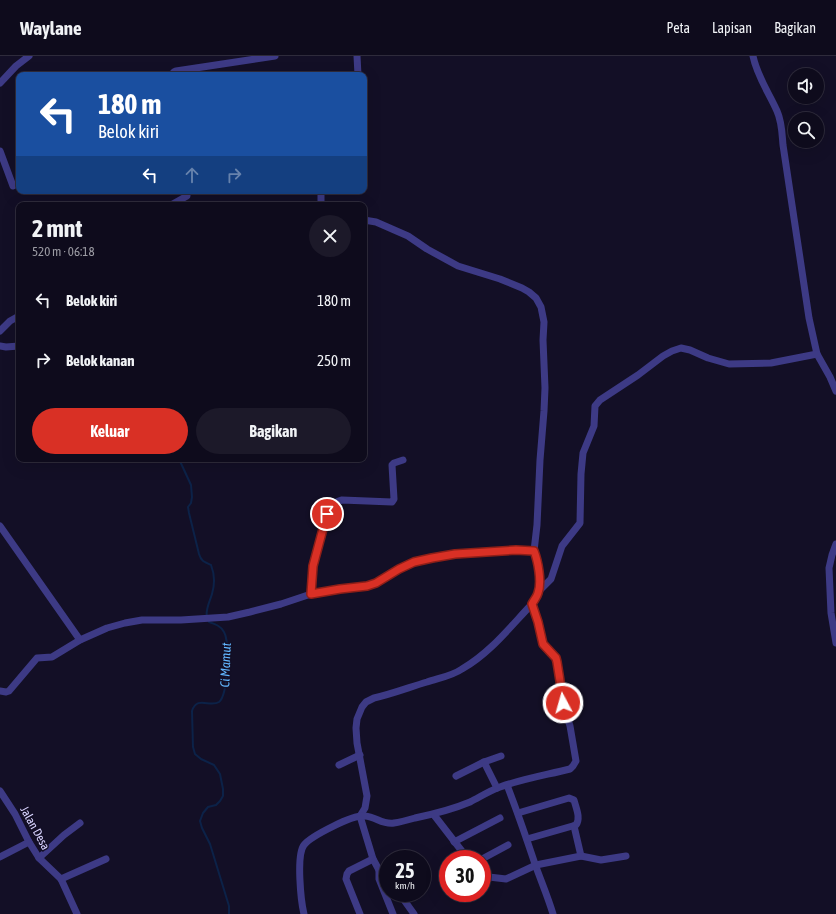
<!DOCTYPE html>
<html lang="id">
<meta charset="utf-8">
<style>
:root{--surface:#0e0b1c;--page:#1c1929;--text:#f1f3f6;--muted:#9b9ba3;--line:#2e2b3b;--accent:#d93025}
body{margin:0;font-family:"Asap Condensed",sans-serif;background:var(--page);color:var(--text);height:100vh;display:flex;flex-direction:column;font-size:15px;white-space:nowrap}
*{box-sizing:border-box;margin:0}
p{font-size:13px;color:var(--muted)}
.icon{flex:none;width:22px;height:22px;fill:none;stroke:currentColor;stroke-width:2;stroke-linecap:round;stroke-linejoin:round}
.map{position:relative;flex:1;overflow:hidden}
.drawer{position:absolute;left:16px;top:146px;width:351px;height:260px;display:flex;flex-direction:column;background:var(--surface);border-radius:8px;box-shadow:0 4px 16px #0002,0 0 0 1px var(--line)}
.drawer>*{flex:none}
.hud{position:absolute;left:16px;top:16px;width:351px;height:122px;border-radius:8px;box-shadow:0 4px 16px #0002,0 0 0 1px var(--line);background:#1a4fa0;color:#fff;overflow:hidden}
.tools{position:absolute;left:788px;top:12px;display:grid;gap:8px}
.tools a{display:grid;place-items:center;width:36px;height:36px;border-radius:50%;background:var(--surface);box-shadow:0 4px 16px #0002,0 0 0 1px var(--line);font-size:20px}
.speed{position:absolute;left:379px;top:794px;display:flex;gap:8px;font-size:20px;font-weight:700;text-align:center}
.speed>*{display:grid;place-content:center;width:52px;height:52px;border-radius:50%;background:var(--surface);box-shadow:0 4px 16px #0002,0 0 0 1px var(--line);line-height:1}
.speed small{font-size:10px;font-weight:400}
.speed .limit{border:6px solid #d22;background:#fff;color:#111}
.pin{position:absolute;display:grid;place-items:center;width:34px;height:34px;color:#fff;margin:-17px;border:2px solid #fff;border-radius:50%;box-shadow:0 1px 4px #0007}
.me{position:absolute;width:44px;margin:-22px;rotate:354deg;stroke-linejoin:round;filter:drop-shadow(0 0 3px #0008)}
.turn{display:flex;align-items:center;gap:14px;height:84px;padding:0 16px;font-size:18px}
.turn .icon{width:52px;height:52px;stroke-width:2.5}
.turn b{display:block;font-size:28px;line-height:34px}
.lanes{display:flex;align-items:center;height:38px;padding:0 16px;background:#0003;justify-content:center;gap:20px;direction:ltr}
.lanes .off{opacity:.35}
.round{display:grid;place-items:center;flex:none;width:42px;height:42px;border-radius:21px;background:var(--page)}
.summary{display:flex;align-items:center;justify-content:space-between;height:68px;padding:0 16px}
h1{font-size:24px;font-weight:700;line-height:30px}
.button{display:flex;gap:8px;margin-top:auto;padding:8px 16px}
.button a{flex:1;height:46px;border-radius:24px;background:var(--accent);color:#fff;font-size:16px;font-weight:700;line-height:46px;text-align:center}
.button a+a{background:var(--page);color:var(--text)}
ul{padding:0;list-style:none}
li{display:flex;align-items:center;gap:12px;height:60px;padding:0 16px}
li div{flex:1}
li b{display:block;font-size:15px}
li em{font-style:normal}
header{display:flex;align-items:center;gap:24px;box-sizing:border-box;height:56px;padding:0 20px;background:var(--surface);border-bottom:1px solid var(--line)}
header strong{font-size:19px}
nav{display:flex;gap:22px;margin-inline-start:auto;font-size:14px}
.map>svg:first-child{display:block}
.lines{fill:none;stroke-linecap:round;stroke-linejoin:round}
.stream{stroke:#0c2248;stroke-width:2}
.street{stroke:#3d3a85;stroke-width:7}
.route-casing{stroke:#8d1f18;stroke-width:10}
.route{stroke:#d93025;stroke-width:7}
.labels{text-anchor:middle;stroke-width:3;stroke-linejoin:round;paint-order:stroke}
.street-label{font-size:12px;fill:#d9d4ff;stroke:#130f26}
.water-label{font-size:13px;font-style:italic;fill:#62b6ff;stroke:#130f26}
</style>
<header>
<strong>Waylane</strong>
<nav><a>Peta</a><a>Lapisan</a><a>Bagikan</a></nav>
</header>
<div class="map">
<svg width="836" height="858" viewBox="0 0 836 858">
<rect width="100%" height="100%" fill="#130f26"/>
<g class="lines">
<g class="stream">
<path d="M179,403L191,429L192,441L191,447L188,451L189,457L199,498C201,505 204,506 211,509C215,519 215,528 212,538C210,545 205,554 207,561"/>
<path d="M209,565V566C215,568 221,570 224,576C230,586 228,639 219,646C210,652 197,639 192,655L193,691L195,698L201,703L214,709L220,718L223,733V740L220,745L216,749L208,751L203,757L200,765L202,772L210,788L229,850V858"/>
</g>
<g class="street">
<path d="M357,0L358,19"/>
<path d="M753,0C757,20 769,37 777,55C782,66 782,78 783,89L809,262L817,298L830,321L836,335"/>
<path d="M171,19L174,16L176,15L275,0"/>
<path d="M0,27L16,10L29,0"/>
<path d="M0,95L13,130"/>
<path d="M171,149L187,140V135"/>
<path d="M321,149V135"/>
<path d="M364,164L376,166L408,180L427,193L458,210L500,223L522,232L529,236L536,242L541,251L544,266L543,284L545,332L544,355L540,404L537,469L534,495L538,512L540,528L538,536L532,548C510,571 490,597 462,613C452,620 439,622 427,626C410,631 392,638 374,642L366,646L362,651L357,663L356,672L357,687L367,740L365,752L360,760L373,803L379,814L388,824"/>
<path d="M0,275L10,265L19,260"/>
<path d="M0,290L6,291L19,290"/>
<path d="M0,470L80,584"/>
<path d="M836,488L832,499L829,512L831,557L836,587"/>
<path d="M538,536L551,523L562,490L580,467L581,418L583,397L594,370L595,350L600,344L638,319L663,300L672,295L681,292L690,294L708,302L729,308L771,307L817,298"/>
<path d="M311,538L313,511L327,458C330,451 334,446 342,444L392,446L394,443L392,409L394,407L403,404"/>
<path d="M0,635L6,636L9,635L37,602L52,601L80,584L107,572L125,567L142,564H181L228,561L250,556L281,548L311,538L340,533L367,530L376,527L399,513L414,506L432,502L455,498L516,494L534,495"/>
<path d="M484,706L497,732"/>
<path d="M339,709L360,699"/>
<path d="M456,720L484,706L501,700"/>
<path d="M507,729C517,755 526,781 535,808C541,825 548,841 553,858"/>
<path d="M0,735L15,758L29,786L39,802L61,823L77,858"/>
<path d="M518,757L569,742L574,744C576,752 581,762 576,769L527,783"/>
<path d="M434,759L468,803"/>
<path d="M574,770L581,800"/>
<path d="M454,786L500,762"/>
<path d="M0,801L29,786"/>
<path d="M39,802L64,779L80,767"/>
<path d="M482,803L508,789"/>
<path d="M379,814V823L393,858"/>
<path d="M482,818L489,821L506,823L536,809L581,800L601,804L626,800"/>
<path d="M61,823L106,803"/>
<path d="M399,837L414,858"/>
<path d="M304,858C301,846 296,799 304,789C311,780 354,758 365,760C376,761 383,769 394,767C401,766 408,764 415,762C434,758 451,754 470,746C480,741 489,735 500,731C522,723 546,719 570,713L573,710L576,705L570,670L563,647L560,625L557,606L556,603L543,588L538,566L532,548"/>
<path d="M360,858L346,823L347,818L349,815L373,803"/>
</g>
</g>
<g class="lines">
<defs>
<path id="route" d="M327,458L313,510L311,538L340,533L367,530L376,527L399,513L414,506L432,502L455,498L516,494L534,495C538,505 542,526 538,537C537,541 534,544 532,548L538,566L543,588L556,602L557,606L560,625L563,647"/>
</defs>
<use href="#route" class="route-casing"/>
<use href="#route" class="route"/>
</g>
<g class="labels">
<g class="street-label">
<text transform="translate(35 772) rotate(61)" y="4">Jalan Desa</text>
</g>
<g class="water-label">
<text transform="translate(225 609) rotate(-88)" y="5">Ci Mamut</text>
</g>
</g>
</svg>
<div class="tools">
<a><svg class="icon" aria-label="sound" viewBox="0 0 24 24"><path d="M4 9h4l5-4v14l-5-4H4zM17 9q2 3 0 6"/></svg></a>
<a><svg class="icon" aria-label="search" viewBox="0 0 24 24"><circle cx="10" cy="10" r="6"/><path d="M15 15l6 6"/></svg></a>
</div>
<div class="speed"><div>25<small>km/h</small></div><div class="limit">30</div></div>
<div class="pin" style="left:327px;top:458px;background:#d93025"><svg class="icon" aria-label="arrive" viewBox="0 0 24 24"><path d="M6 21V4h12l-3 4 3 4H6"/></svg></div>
<svg class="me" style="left:563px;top:647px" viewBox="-20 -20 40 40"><circle r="17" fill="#d93025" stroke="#fff" stroke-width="3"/><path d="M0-11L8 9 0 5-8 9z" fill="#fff"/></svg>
<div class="hud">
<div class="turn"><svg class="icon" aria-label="left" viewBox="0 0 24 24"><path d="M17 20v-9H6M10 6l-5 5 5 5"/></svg><div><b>180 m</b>Belok kiri</div></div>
<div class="lanes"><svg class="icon" aria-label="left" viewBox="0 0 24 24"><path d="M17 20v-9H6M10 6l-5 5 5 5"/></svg><svg class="icon off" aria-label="ahead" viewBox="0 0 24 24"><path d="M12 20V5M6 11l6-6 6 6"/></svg><svg class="icon off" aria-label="right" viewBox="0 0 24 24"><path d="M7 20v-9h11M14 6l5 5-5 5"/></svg></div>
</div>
<section class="drawer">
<div class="summary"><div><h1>2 mnt</h1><p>520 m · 06:18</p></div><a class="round"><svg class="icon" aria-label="close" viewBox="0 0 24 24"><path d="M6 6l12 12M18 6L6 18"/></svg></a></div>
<ul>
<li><svg class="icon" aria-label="left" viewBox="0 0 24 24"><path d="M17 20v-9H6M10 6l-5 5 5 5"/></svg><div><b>Belok kiri</b></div><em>180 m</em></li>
<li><svg class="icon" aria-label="right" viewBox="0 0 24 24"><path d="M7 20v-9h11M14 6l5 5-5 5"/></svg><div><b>Belok kanan</b></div><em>250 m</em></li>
</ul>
<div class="button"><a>Keluar</a><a>Bagikan</a></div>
</section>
</div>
